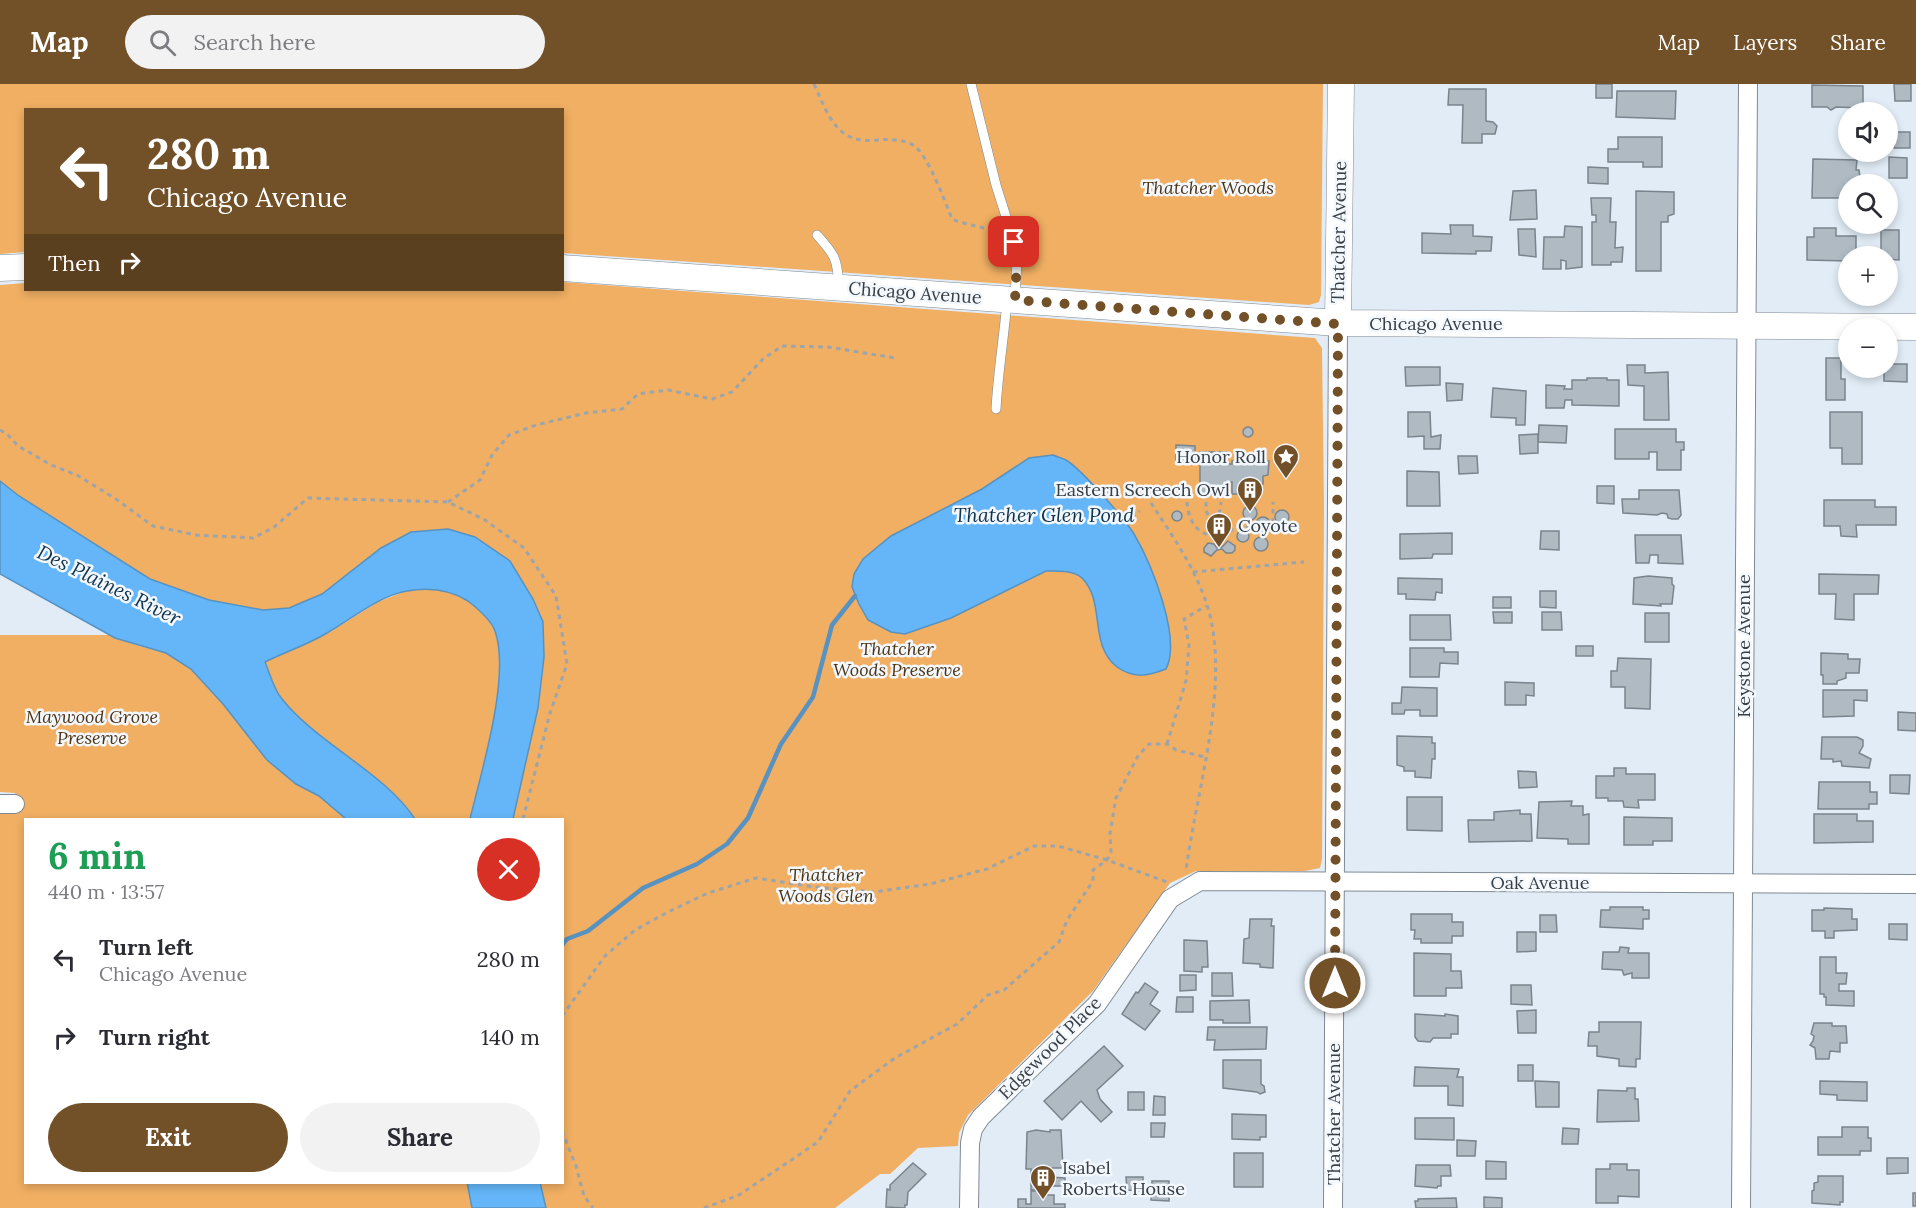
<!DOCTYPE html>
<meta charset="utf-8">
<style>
:root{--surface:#fff;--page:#f2f2f3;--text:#2b2b33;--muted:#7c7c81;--accent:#725028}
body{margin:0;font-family:Lora,serif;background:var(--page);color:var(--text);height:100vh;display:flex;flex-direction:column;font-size:22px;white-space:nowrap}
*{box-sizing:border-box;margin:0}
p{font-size:20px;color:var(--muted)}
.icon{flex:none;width:33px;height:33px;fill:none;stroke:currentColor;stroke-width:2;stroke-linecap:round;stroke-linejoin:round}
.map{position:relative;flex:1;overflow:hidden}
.panel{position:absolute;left:24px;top:734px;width:540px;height:366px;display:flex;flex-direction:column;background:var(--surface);border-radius:0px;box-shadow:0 3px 9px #0003}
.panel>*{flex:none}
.banner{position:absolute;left:24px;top:24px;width:540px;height:183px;border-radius:0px;box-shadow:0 3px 9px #0003;background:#725028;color:#fff;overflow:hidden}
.controls{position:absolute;left:1838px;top:18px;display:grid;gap:12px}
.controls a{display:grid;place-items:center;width:60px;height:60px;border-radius:50%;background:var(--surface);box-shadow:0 3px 9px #0003;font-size:30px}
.pin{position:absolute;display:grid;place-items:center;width:51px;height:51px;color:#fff;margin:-26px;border-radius:12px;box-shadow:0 3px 9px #0006}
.me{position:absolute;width:66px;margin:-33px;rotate:0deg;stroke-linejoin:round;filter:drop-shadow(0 0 4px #0008)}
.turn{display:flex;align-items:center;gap:21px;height:126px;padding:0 24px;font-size:27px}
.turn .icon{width:78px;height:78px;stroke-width:2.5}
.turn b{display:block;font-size:42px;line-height:51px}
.then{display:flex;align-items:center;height:57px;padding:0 24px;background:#0003;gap:12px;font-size:22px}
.round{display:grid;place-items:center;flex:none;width:63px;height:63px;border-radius:32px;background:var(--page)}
.overview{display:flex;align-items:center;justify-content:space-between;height:102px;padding:0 24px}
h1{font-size:36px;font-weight:800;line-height:45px;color:#1e9e55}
.cta{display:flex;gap:12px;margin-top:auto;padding:12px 24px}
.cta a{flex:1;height:69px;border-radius:36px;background:var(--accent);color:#fff;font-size:24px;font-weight:800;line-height:69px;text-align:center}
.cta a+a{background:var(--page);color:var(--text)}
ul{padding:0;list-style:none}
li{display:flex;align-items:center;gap:18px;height:78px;padding:0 24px}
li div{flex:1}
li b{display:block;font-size:22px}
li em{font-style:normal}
header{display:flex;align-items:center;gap:36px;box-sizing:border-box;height:84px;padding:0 30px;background:var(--accent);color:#fff}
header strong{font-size:28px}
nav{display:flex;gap:33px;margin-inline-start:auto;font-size:21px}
.search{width:420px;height:54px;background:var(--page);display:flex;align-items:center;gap:15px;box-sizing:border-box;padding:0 21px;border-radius:33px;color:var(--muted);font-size:22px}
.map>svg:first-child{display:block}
.green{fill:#f0af63}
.water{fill:#64b6f8;stroke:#5792c1;stroke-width:1.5}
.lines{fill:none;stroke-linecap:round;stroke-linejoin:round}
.stream{stroke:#5792c1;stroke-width:4.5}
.building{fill:#afbac3;stroke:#7a848d;stroke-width:1.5}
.lane-casing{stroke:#808a93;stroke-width:10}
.street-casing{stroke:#808a93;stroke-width:20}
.secondary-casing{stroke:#808a93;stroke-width:27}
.path{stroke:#9ca4ac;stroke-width:3;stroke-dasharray:4.5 4.5;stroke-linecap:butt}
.lane{stroke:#fff;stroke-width:9}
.street{stroke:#fff;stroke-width:18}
.secondary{stroke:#fff;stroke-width:26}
.route{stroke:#725028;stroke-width:10;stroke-dasharray:0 18}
.labels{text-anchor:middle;stroke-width:5;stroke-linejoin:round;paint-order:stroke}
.park-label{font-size:18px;font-style:italic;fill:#4f3412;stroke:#f2f8fe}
.street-label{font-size:18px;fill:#393e42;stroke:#f2f8fe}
.poi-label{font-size:18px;fill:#393e42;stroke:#f2f8fe;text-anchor:end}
.water-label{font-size:20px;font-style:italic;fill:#10334d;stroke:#f2f8fe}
</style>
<header>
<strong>Map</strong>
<div class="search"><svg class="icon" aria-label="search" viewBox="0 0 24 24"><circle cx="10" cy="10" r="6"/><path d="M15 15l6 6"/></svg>Search here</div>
<nav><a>Map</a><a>Layers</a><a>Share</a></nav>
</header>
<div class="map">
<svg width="1916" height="1124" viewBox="0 0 1916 1124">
<rect width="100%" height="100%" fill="#e1ecf6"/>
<g class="green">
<path d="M0,0H1323L1321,211L1319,218L1309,221L563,169L562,26H26L25,168L0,170Z"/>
<path d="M563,198L1315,254L1322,264L1324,422L1322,775L1320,784L1305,787H1196L1170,799L1093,907L968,1031L959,1049L958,1062L918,1064L890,1090H880L835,1124H546L540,1098H562V735H513L538,624L544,573L543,538L381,464L322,510L289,524L263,526L209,516L150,495L19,412L0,397V201L25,199L26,206H562Z"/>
<path d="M433,505C440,506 449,506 456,509C469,515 490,534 495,548C511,594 482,687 470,735H415C384,688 319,661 282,615C274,606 270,590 265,578L325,551L378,518L406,507Z"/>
<path d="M0,551H109L139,562L166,569L191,585L296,700L319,712L346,735H26V1098H467L472,1124H0V725L15,720V709L0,708Z"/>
</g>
<g class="water">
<path d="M1053,371C1057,373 1062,374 1066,376C1081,385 1125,435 1134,450C1151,479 1182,554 1166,585C1148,592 1134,595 1117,583C1088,560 1106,518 1082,494C1074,486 1057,487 1046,487L951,534L905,550L891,548L868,536L859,520L852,503L854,490L863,475L891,452L982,405L1029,374Z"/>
<path d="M0,397L19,412L150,495L209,516L263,526L289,524L322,510L381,464L411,448L448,445L475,453L510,477L533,515L543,538L544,573L538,624L513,735H470C481,689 511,592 495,547C491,536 477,524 468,517C449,505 429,503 407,507C378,512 352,535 327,549C307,561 285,568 265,578C270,590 274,606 282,615C319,661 384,688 415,735H346L319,712L296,700L267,676L223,620L191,585L166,569L115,554L0,490Z"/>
<path d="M467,1098H540L546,1124H472Z"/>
</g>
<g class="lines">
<path class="stream" d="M562,861L567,855L588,847L643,804L697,780L727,760L748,734L781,660L813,613L832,541L855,512"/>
</g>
<g class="building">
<rect x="1596" y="0" width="16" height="14"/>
<path d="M1894,0H1911V17H1895Z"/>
<path d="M1812,1L1863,2V24L1836,23L1831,26L1827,23H1812Z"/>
<path d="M1449,5H1486V37L1493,38L1497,42L1495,50H1482V59H1462L1463,21H1448Z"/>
<path d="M1617,7H1676L1675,35L1616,33Z"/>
<rect x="1887" y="35" width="3" height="25"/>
<rect x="1894" y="48" width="16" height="16"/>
<path d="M1618,53H1662V83H1643V78H1608V65H1618Z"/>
<path d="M1889,73L1907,74V94H1889Z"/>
<path d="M1813,75L1857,76L1856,86H1859L1860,93L1859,99L1848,100V114H1812Z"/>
<path d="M1588,83L1608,84V100L1588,99Z"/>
<path d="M1536,106L1537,135L1510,136L1513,107Z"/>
<path d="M1636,107L1674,108V130L1668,132V138H1661V187H1636Z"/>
<path d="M1591,114H1611L1610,138H1616L1615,164L1623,163L1622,178H1611V181H1592V138H1596V131H1592Z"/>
<path d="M1450,141H1473V152L1492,153L1491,167H1476V170L1422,169V149L1451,150Z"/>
<path d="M1565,142L1582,143V183L1566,185V177L1561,176V185H1543L1544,153H1564Z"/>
<path d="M1814,144H1836V152H1856V172H1848V177L1807,176V153H1814Z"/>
<path d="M1518,145H1535L1536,173L1519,171Z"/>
<path d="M1881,146H1899V176L1887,175V172H1881Z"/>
<path d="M1826,274H1841V295H1845V316H1826Z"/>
<path d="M1887,280H1907V298L1884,297V284H1887Z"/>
<path d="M1627,281H1645V289L1668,288L1669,336H1644V302L1628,301Z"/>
<path d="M1405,283H1440V301L1406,302Z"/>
<path d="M1587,294H1607V296H1619V322L1572,321V316H1565L1564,324H1546V301L1565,302L1564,305H1572V296H1587Z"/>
<path d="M1446,299L1463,300L1462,316L1447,317Z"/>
<path d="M1493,304L1526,307L1525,341H1516V334L1491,333Z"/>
<path d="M1408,328H1430L1431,353L1441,351L1440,365H1424V352L1408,353Z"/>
<path d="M1830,328H1862V380H1842V364H1830Z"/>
<path d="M1539,341L1567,342L1566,359L1538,358Z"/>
<circle cx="1248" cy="348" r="5"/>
<path d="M1615,345H1676V358H1684V366H1681V386H1657V368H1649V375H1615Z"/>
<path d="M1538,350V369L1520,370L1519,351Z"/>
<path d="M1176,361L1195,362V379H1176Z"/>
<path d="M1200,368H1227V380H1232V377H1269L1268,391L1263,392V400H1257V410H1232V398H1226V407H1211V410H1200Z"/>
<path d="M1458,372H1477L1478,389L1459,390Z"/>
<path d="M1407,387L1439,388L1440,422H1407Z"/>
<path d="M1597,402H1614V420L1597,419Z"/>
<path d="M1639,406H1679L1681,431L1678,435H1672L1668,434L1667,430L1662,429L1657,431L1623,429L1622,415H1639Z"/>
<path d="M1824,416H1875V423H1896V441H1856L1857,453L1841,452L1840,442H1824Z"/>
<circle cx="1250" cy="429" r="7"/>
<circle cx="1282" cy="433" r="7"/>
<circle cx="1177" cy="432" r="5"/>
<circle cx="1263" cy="440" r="7"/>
<circle cx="1243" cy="452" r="6"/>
<path d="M1541,447H1559V466L1540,465Z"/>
<path d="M1452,449V470H1433L1432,474L1400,475V450Z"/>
<path d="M1635,451H1681L1683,480L1658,479V471H1650L1649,479H1636Z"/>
<circle cx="1261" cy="460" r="7"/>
<path d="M1228,457L1235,462V466L1232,469H1226L1222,465L1217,466L1211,472L1204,468V464L1208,459L1214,460L1217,464L1222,463Z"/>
<path d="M1819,490L1879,491L1878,510H1854V536L1835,535L1836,510H1819Z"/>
<path d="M1648,492L1672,494V500L1674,502L1672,520H1660L1661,522L1633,520L1634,494Z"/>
<path d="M1398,494L1442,495V509L1436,508L1435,516L1406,515V510H1398Z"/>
<path d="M1540,507H1556V524L1540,523Z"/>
<rect x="1493" y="513" width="18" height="11"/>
<path d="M1493,528H1512V539H1494Z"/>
<path d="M1542,528H1561L1562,546H1542Z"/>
<rect x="1645" y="529" width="24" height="29"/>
<path d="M1410,531H1450L1451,556H1410Z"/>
<rect x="1576" y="562" width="17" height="10"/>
<path d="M1410,564H1444V568H1458V580L1440,579L1439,593H1410Z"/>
<path d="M1821,569L1848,570V575H1860L1859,589H1846V594L1837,597V600H1823V591H1821Z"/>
<path d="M1618,574L1651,575L1650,625L1625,624V603H1611V587H1617Z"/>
<path d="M1505,598L1534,599V612L1526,611V621H1505Z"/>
<path d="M1402,603L1437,604V632H1420V626H1405L1404,630H1392V619H1401Z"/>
<path d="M1823,606H1867V617L1854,616V632L1823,633Z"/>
<path d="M1898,628L1916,629V647L1898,646Z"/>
<path d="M1397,652L1432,653V659H1435V675H1432L1431,694L1415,693V687H1404V683L1397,681Z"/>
<path d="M1822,653H1857L1863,656V662L1859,669L1871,675L1869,684L1842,682L1841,677L1833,678V675H1821Z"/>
<path d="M1614,684H1626V690H1655V716H1638L1639,724L1624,723L1623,717H1608V714H1596V692H1614Z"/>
<path d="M1518,687L1536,688L1537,703L1519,704Z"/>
<path d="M1890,691H1910L1909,710L1890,709Z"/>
<path d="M1819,698H1870V708H1877V720H1869V725H1818Z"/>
<path d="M1407,713H1442V747L1407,746Z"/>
<path d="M1572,717L1571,722H1583V731L1589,730V760H1568V755L1537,754L1539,718Z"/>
<path d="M1520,726V730H1531L1532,757L1469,758L1468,736H1494V728Z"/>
<path d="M1814,730H1857V737H1873V758L1814,759Z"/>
<path d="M1624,733L1672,734V757H1653V761H1624Z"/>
<path d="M1610,823H1643V826H1649V835H1643V845L1600,843L1601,826H1610Z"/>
<path d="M1824,824L1852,825V835H1857V846L1834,847V854H1825V847H1812V826H1824Z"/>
<path d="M1411,830H1452V838H1463V852H1452V859H1421V855H1414L1415,846H1411Z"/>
<path d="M1540,831H1556L1557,848H1540Z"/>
<path d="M1250,835H1272L1271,842H1274L1273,884L1260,883V880L1243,879L1244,855L1249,854Z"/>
<path d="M1889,840H1907V856L1889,855Z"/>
<path d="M1517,848H1536V867L1517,868Z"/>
<path d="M1184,856L1207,857L1208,883H1202V888L1184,887Z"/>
<path d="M1620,863L1629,864L1628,869H1649V894H1632V889L1624,891L1622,886L1602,885L1603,868H1619Z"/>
<path d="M1414,869L1451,870V887H1461L1462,904H1446V912H1414Z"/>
<path d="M1820,873H1836V889H1847L1846,900H1839V907H1854V922L1826,921V913H1824V910H1820Z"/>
<path d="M1212,889H1232L1233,912H1212Z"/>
<path d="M1180,891H1196V906L1180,907Z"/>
<path d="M1145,899L1158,908L1150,920L1160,927L1145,946L1122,930L1136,908L1138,909Z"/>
<path d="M1511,901H1531L1532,921L1511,920Z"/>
<path d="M1177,913H1193V928H1176Z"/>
<path d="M1249,916L1250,939H1223V936H1210V917Z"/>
<path d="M1536,926V949H1518L1517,927Z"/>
<path d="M1415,930L1445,932V930L1458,932V950H1451V954H1433L1430,958L1418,957L1415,953Z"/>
<path d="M1599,938H1641L1640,975H1636V983L1619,982V975L1597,972V962H1588L1589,948H1599Z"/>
<path d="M1814,939H1832V942H1846L1847,959H1840V968L1830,967L1829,975H1816L1815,964L1810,961L1813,957L1814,952L1811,950Z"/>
<path d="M1208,943H1267L1266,965L1214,966L1215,956H1207Z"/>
<path d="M1104,962L1123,982L1097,1006L1100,1015L1112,1028L1101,1038L1081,1017L1062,1036L1044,1017Z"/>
<path d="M1223,976H1261V1000L1264,1002L1265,1008L1260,1010L1257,1008L1223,1004Z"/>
<rect x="1518" y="981" width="15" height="16"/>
<path d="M1415,983L1459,985L1457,993H1463V1022L1448,1021V1002H1414Z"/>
<path d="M1535,997L1559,998V1023H1536Z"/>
<path d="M1820,997L1867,998V1017L1837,1016V1011L1820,1010Z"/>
<path d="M1627,1004H1635V1015H1638L1639,1037L1597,1038L1598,1006L1627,1007Z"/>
<rect x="1128" y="1008" width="16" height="18"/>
<path d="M1154,1012L1165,1013V1031H1153Z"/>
<path d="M1232,1030L1266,1031V1053H1260V1056L1232,1055Z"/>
<path d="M1415,1034H1454V1056L1415,1055Z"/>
<path d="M1151,1039H1165L1164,1053H1151Z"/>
<path d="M1842,1043H1868V1054H1871V1067H1860V1071H1818V1053H1842Z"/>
<path d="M1563,1044L1579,1045L1578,1060H1562Z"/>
<path d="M1036,1046L1050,1048V1046H1061L1063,1084H1052V1089L1049,1090V1093L1065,1094V1102H1048V1106H1031V1085H1026L1027,1048Z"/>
<path d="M1457,1056L1476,1057L1475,1072H1457Z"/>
<rect x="1234" y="1069" width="29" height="34"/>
<path d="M1887,1074H1908V1089L1887,1090Z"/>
<path d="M1486,1077L1506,1078V1095H1486Z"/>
<path d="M913,1079L926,1090L908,1108L907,1121H905V1124L886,1123L887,1105L890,1106V1101Z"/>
<path d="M1610,1080H1627V1086H1639V1113L1618,1112V1119H1596V1085H1610Z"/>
<path d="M1416,1081H1450L1451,1092H1441V1102H1438L1437,1104L1415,1102Z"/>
<path d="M1818,1092H1843V1118H1840V1121L1812,1119V1107L1814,1106V1099L1818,1098Z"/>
<path d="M1126,1093H1143V1107L1127,1106Z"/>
<path d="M1152,1097H1169V1117L1151,1116Z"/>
<path d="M1031,1107H1047V1111H1054V1120H1065V1124H1018V1115H1026V1120H1031Z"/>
<rect x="1913" y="1109" width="3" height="13"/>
<path d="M1484,1113L1502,1114V1124H1484Z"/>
<path d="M1456,1114L1457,1124H1416L1415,1117H1418V1115Z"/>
</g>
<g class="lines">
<defs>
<g id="lane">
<path d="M971,0L996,101L1014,158L1017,176L1015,214"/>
<path d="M817,151C835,171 837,174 839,201"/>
<path d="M996,325C998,288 1004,253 1007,217"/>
</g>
<g id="street">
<path d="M0,720H15"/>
<path d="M969,1124L970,1059L973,1045L981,1033L1097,920L1170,815L1200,797L1916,800"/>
<path d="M1333,1124L1338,239"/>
<path d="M1741,1124L1748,0"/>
</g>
<g id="secondary">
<path d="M0,184L26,183"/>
<path d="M562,184L1338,239L1916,243"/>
<path d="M1338,239L1341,0"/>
</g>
</defs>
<use href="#lane" class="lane-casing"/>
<use href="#street" class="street-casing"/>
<use href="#secondary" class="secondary-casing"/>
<g class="path">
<path d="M814,0C828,31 837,61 877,56C889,55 902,55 913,61C928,70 945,118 952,135C968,142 984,142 999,150"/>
<path d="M0,346L7,350L18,362L51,381L77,391L116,415L153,442L196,451L253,454L273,444L308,414L448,418L485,436L524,464L556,512L567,580L550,629L523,735"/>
<path d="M448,418L480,396L492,371L509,351L536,341L586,329L622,325L638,310L668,306L712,315L732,308L763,275L782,262L828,263L895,274"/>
<path d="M1187,418C1188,438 1200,456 1221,450C1230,448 1236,443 1245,442C1255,445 1260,453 1270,448L1273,442V418"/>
<path d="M1206,418V427L1209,432H1219L1221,418"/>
<path d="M1151,419C1175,456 1204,496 1212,541C1226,615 1196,711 1186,786"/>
<path d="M1124,438L1140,427"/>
<path d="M1193,488L1304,478"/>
<path d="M1167,660L1186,597L1189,561L1184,535L1206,522"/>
<path d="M562,932L605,872L635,846L668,828L708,809L756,794L815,803L874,808L930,800L987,785L1034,762H1058L1107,776L1167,798"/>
<path d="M562,1047L576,1082L584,1112L593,1124"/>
<path d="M704,1124L739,1111L818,1058L850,1007L895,974L957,940L988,911L1004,906L1059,858L1067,836L1093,797V786L1107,776L1111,768L1110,749L1116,714L1138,672L1149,660H1167L1176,666L1205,673"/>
</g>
<use href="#lane" class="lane"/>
<use href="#street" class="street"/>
<use href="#secondary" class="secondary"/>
</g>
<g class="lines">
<path class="route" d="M1014,158L1017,176L1015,216L1338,240L1335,899"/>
</g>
<defs>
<symbol id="sight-pin" viewBox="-11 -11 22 30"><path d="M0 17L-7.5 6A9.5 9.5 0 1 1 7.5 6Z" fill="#725028" stroke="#f2f8fe"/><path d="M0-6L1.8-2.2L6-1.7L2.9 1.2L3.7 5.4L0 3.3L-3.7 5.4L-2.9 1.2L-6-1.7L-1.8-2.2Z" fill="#fff"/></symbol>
<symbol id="building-pin" viewBox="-11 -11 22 30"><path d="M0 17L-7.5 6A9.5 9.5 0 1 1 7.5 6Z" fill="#725028" stroke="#f2f8fe"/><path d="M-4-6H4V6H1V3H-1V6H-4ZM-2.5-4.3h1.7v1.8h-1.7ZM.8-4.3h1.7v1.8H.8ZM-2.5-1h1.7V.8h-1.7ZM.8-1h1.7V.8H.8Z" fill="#fff"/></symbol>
</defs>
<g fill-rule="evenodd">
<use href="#sight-pin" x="1271" y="358" width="30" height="40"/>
<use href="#building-pin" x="1235" y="391" width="30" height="40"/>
<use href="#building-pin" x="1204" y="427" width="30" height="40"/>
<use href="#building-pin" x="1028" y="1079" width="30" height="40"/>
</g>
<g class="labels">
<g class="park-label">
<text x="1208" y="110">Thatcher Woods</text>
<text x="897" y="571">Thatcher<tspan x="897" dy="21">Woods Preserve</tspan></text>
<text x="92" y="639">Maywood Grove<tspan x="92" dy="21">Preserve</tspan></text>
<text x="826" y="797">Thatcher<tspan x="826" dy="21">Woods Glen</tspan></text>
</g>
<g class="street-label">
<text transform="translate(1339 148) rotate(-89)" y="6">Thatcher Avenue</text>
<text transform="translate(915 209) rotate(4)" y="6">Chicago Avenue</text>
<text x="1436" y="246">Chicago Avenue</text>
<text transform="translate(1744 562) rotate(-90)" y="6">Keystone Avenue</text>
<text x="1540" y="805">Oak Avenue</text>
<text transform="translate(1050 964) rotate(-45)" y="6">Edgewood Place</text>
<text transform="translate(1334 1030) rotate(-90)" y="6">Thatcher Avenue</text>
</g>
<g class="poi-label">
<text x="1266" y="379">Honor Roll</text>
<text x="1230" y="412">Eastern Screech Owl</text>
<text x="1238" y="448" text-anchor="start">Coyote</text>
<text x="1062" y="1090" text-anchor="start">Isabel<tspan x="1062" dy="21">Roberts House</tspan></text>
</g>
<g class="water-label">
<text x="1044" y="438">Thatcher Glen Pond</text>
<text transform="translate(109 501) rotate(26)" y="7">Des Plaines River</text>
</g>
</g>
</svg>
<div class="controls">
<a><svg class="icon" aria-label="sound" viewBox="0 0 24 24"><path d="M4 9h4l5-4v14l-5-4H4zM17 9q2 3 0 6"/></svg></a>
<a><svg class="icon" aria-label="search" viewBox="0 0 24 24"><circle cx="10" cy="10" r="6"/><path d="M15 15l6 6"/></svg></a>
<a>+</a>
<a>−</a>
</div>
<div class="pin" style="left:1014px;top:158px;background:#d93025"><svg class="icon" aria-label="arrive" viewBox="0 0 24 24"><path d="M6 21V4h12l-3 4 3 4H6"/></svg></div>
<svg class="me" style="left:1335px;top:899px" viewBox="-20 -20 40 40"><circle r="17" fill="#725028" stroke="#fff" stroke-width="3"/><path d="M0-11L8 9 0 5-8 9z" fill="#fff"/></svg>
<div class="banner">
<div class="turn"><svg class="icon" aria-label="left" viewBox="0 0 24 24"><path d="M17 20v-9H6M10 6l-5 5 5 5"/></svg><div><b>280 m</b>Chicago Avenue</div></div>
<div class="then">Then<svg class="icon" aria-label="right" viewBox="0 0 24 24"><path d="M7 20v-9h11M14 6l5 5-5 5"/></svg></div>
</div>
<section class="panel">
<div class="overview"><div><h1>6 min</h1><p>440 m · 13:57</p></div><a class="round" style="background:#d93025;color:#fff"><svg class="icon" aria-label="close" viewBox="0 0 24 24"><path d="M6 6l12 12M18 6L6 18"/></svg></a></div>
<ul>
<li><svg class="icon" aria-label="left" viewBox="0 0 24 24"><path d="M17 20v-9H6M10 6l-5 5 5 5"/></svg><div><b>Turn left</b><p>Chicago Avenue</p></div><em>280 m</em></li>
<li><svg class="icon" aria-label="right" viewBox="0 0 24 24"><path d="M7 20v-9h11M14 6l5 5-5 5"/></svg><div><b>Turn right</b></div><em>140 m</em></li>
</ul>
<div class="cta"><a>Exit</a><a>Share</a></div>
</section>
</div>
